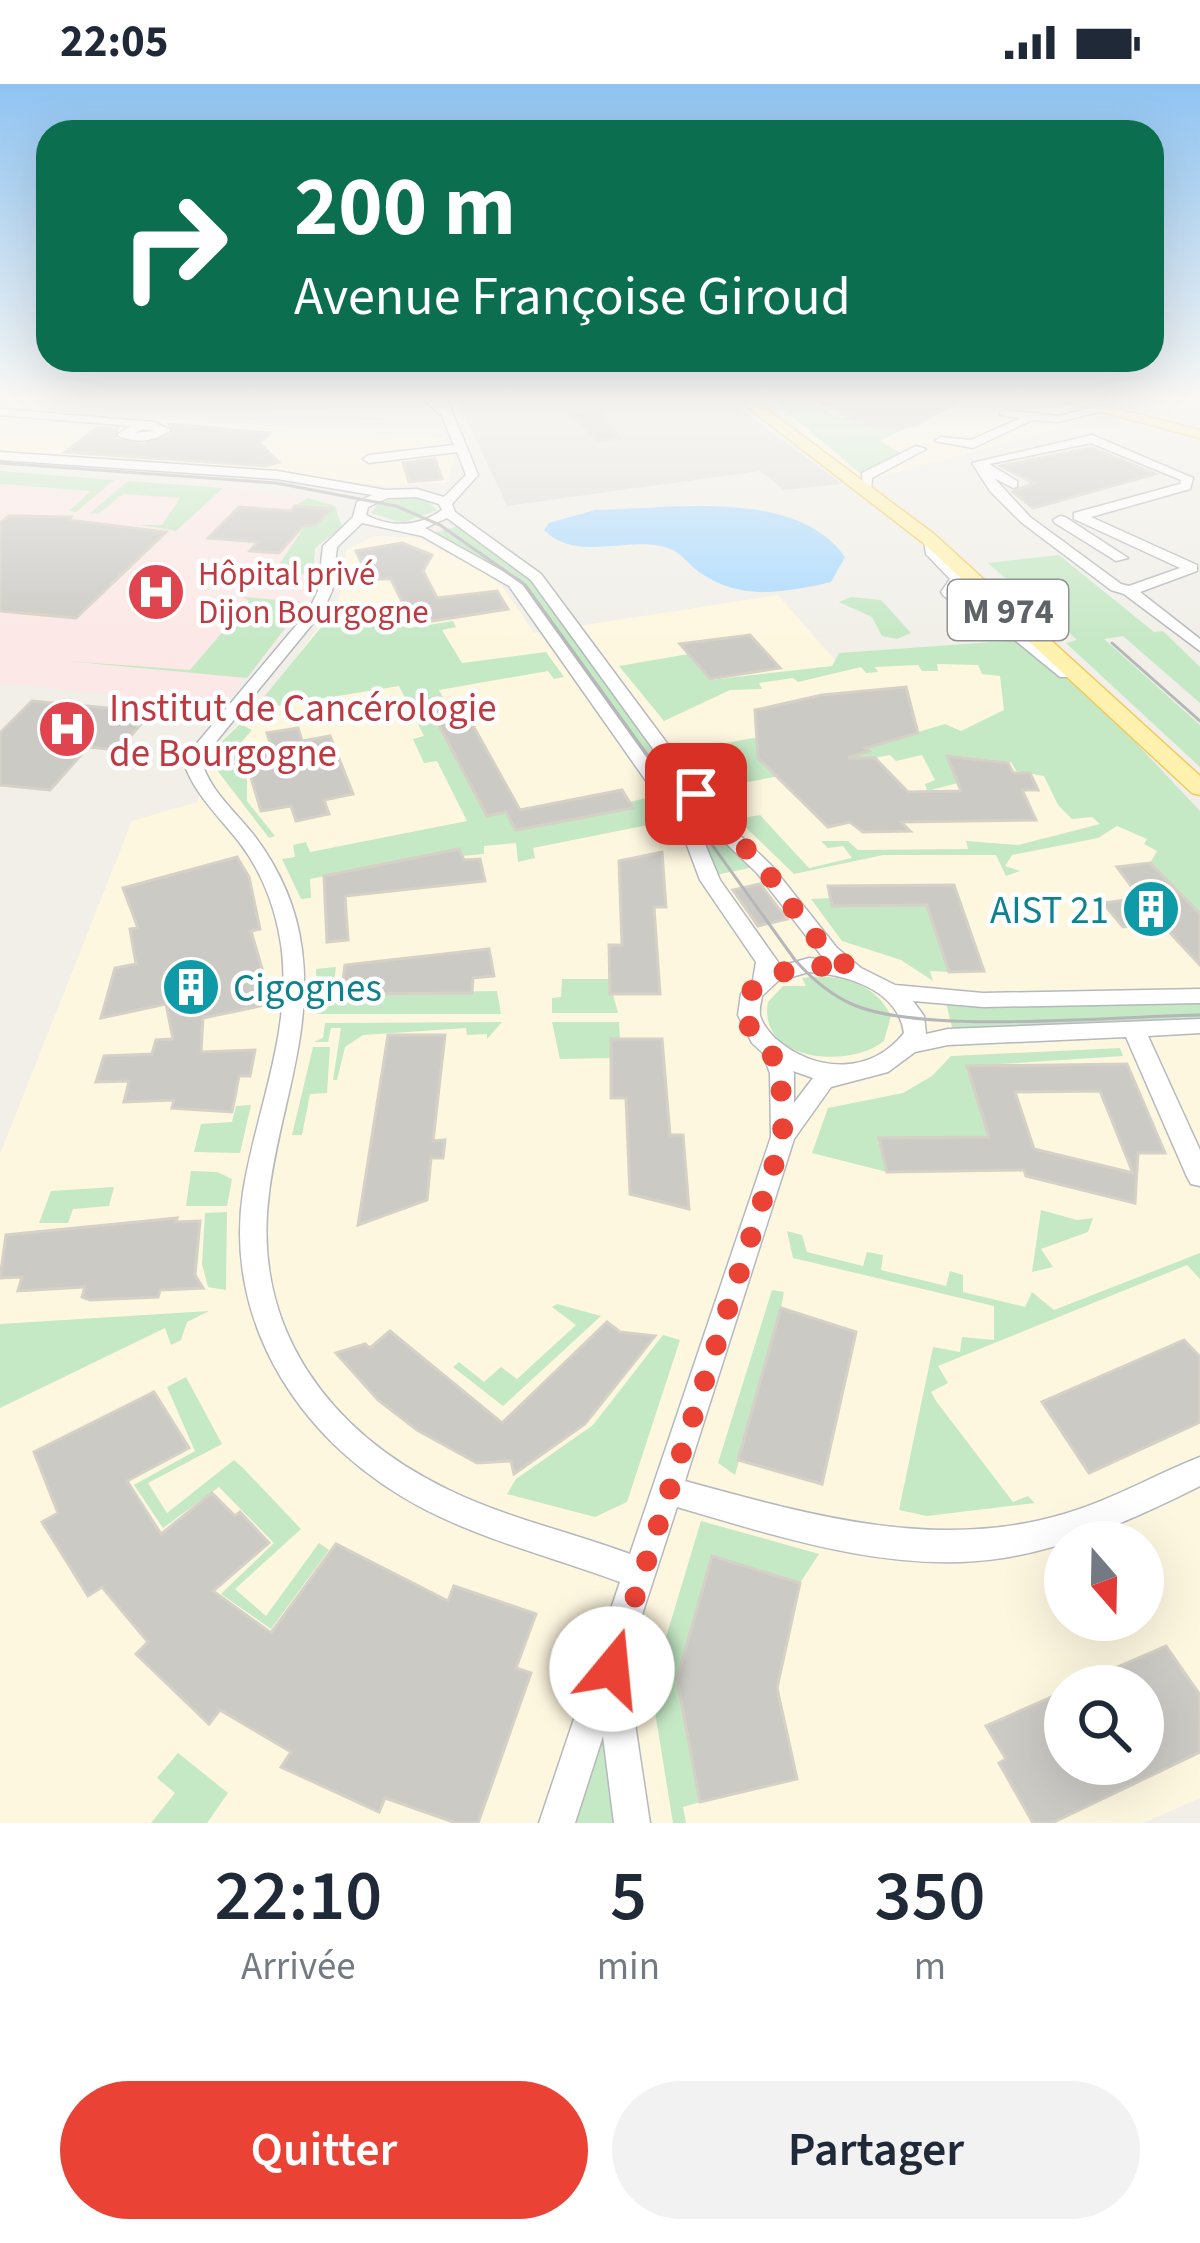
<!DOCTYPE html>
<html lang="fr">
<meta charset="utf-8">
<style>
:root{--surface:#fff;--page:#f2f2f3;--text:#1f2937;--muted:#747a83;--accent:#ea4335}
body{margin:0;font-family:"Source Sans 3",sans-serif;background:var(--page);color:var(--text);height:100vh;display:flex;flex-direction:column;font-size:45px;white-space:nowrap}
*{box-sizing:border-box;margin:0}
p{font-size:39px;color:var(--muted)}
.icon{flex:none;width:66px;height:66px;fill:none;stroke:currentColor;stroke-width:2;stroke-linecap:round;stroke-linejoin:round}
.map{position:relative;height:1739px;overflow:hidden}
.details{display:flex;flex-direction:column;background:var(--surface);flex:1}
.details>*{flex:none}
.banner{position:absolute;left:36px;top:36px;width:1128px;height:252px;border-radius:36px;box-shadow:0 12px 48px #0002;background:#0b6e4f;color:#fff;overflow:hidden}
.needle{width:78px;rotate:160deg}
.tools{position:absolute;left:1044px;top:1437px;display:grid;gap:24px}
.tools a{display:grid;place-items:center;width:120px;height:120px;border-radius:50%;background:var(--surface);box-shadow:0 12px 48px #0002;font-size:60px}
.pin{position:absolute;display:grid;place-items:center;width:102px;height:102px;color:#fff;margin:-51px;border-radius:24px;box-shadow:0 6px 18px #0006}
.me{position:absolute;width:132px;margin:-66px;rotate:17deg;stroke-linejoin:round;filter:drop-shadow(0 0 9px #0008)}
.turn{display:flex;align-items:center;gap:42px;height:252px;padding:0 60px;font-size:54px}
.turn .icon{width:156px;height:156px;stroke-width:2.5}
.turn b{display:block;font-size:84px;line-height:102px}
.eta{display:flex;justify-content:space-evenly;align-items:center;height:204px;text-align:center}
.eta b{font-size:72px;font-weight:600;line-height:84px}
.action{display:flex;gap:24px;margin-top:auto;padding:24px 60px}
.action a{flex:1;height:138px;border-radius:72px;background:var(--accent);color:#fff;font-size:48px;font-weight:600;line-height:138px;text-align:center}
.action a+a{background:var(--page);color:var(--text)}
.status{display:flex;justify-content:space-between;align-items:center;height:84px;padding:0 60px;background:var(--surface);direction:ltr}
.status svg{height:33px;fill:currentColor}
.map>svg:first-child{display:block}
.commercial{fill:#fef7e0;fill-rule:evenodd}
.industrial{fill:#e0deda}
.medical{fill:#fce8e6}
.green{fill:#c5e8c5}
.water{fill:#aadaff}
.building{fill:#cccac5;stroke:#d6d1c6;stroke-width:3;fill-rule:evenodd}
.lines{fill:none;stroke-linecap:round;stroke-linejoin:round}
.minor-casing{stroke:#b5b8bc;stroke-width:3}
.major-casing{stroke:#f2c960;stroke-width:3}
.minor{fill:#fff;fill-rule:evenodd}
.major{fill:#fff2af;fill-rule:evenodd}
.tram{stroke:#b6b7b8;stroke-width:3}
.route{stroke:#ea4335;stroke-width:21;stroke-dasharray:0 37.8}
.labels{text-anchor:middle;stroke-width:9;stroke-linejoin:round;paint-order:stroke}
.far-health-label{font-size:33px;fill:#be3a42;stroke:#fff;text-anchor:start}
.shield{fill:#fff;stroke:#8f9295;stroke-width:3}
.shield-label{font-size:36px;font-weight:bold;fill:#5f6368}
.health-label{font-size:39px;fill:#be3a42;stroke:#fff;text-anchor:start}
.culture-label{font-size:39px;fill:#0d838f;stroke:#fff;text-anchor:end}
</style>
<div class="status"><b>22:05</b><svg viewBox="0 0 49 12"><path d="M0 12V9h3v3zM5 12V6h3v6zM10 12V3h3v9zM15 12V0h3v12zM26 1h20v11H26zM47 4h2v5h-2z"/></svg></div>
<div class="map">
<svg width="1200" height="1739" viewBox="0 0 1200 1739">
<rect width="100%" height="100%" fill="#f1efe8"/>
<g class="commercial">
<path d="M270,315H454L464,337L269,329Z"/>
<path d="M763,315H1060L1115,329L862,398Z"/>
<path d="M0,324L446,354L455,375L446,398L386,402L284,389L0,368Z"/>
<path d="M374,452L419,454L486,489L503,503L534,549L778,511L841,583L988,561L1200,781V1714L1143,1739H0V1070L132,737L197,718L215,664L279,597L339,515L346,466ZM1065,1458H1143V1536H1065ZM1065,1602H1143V1680H1065Z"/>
</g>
<path class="industrial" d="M457,315H727L842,400L784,406L760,387L507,422Z"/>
<path class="medical" d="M0,387L280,409L333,420L342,443L315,464L313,502L302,527L222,621L0,599Z"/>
<g class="green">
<path d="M772,315H809C837,339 874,344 909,342L880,357L902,370L861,390Z"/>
<path d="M0,387L114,396L76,428L69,427L91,407L0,400Z"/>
<path d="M128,397L223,404L176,447L140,441H162L180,414L123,410L98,430L90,429Z"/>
<path d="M402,413L426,416L437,426L403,439L371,429L379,419Z"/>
<path d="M308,414L335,422L342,443L315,464L313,490L265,489L274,488L305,442L316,443L331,425L296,421Z"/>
<path d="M458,442L531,494L754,783L716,791L518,497L434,449Z"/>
<path d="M1059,471L1154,548L1163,547L1200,583V619L1123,552L1104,555L1200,641V683L1066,559L1077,556L988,479Z"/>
<path d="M242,513L305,518L247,594L66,577L190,586L249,517Z"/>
<path d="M851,513L881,516L911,549L897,555L882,552L872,533L839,518Z"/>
<path d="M397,523L396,535L409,544L453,537L456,543L442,546L462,579L546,568L564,593L554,595L548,587L439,606L448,623L432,627L487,732L506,728L517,746L632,724L629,718L647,714L658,739L533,764L535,774L518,778L516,759L484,762V770L462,772L458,766L310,795L311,814L301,815L282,775L295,773L293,761L306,758L310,768L467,737L437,677L424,679L413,655L424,652L399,602L270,623L272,629L265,630L262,623L255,624L336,525Z"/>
<path d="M1022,556L1106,627L1200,727V830L1150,779L1157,767L1144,760L1147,755L1117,742L1098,754L1012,771L1005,782L1020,787L1006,792L996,771H883L794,790L737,735L760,731L809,784L852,774L843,762L828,764L821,757H848L858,766L968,765L966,757L1018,761L1100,740L1092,733L1072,735L1058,721L1044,692L1016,687L1011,678L950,671L958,699L927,707L925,700L935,696L922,671L896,677L890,671L711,705L683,667L797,646L871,662L945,640L961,647L1004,626L1000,592L982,590L978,581L937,580L938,587H922L918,581L875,583L878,588L866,589L861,583L798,598L793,594L759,599L762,605L730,606L664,637L619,582L689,570L711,596L832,582L839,569Z"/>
<path d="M240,640L252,646L238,662L235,676L247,695V717L275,752L269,754L210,677L213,666Z"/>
<path d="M830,814L833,822L927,821L949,888L930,887L933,897L901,876L842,857L811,815Z"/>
<path d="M336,883L332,910L497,907L501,930H317L316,885Z"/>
<path d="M810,893C843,891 876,900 891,932L884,957C850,985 757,978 768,918L783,902H806L802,894Z"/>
<path d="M562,895H609L618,929H552V914L561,913Z"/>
<path d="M946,919H1200V938L953,947Z"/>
<path d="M502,938L487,955V950L467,951L466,944L363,951L345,963L337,996H333L341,944H331L328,958H314L323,954L325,939Z"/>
<path d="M619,938L620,955H611V974L560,975L552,938Z"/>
<path d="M313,963H330L327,1009L310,1010L302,1051H292Z"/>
<path d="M1120,964L1123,972L968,982L989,1053L880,1054L887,1088L812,1069L828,1024L903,1009L932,992L951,972Z"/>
<path d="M251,1021L240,1069L194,1068L201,1040L232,1038L236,1022Z"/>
<path d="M191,1087L217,1088L232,1095L227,1122H186Z"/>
<path d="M114,1103L109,1122L73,1125L68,1139H39L51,1107Z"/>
<path d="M1041,1126L1077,1136L1093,1134L1088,1148L1041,1165L1053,1183L1032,1188Z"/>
<path d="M227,1128L226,1206L208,1203L202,1180L205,1129Z"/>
<path d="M787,1147L802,1151L807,1168L863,1182L867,1168L883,1171L881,1186L946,1202L950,1187L963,1191V1208L1025,1223L1032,1208L1054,1226L1200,1169V1195L1187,1181L938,1282L948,1299L931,1308L936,1317L1013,1418L1028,1412L1035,1419L927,1432L899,1426L933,1263L960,1268L962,1253L994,1256V1222L793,1174Z"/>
<path d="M772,1206L784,1208L781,1224L735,1391L718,1379Z"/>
<path d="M557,1220L601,1232L503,1322L453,1283L459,1278L484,1298L501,1283L517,1295L576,1241L552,1223Z"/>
<path d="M209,1227L187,1238L181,1256L171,1261L165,1244L0,1324V1240Z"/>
<path d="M663,1251L680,1256L627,1418L595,1433L507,1410L516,1395L593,1341Z"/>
<path d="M186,1293L222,1360L148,1399L167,1429L234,1376L243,1384L301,1445L235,1505L266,1532L319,1459L329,1466L271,1545L221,1510L274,1459L219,1403L163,1444L134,1401L195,1367L167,1303Z"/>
<path d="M701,1437L819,1470L800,1499L711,1473L677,1595L700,1718L683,1723L686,1739H673L651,1603Z"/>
<path d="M606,1658L618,1739H569L594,1662Z"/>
<path d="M178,1669L228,1709L207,1739H151L175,1709L157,1694Z"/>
</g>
<path class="water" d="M595,426C670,425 796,403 845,473L831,498C787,508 742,517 702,490C692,484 683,471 673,466C633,448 579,481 544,446L549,439Z"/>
<g class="building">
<path d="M821,315H961L918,340L891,347L846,335L851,333L840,330L846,327L821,320Z"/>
<path d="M598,327L620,354L596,357L570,329Z"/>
<path d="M169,340L270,349L259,359L279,378L265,382L65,368L97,344L117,345L115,355L144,361L173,350Z"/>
<path d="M1091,364L1155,390L1033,424L1013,408L1034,399L1001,382Z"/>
<path d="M435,375L442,395L409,398L403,379Z"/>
<path d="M295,422L331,425L315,442H303L279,469L250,467L258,458L208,454L239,423L291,427Z"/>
<path d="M9,432L71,433L68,436L166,448L76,534L0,527V439Z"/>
<path d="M402,459L432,471L423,487L437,514L497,507L508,525L413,540L391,495H369L356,467Z"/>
<path d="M750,551L780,584L710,595L680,560Z"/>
<path d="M906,603L918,649L865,664L869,667L848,674H875L908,708L961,707L947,672L1008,679L1013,689H1030L1038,706H1022L1036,736L901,738L910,747L863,748L850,738L828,743L758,674L755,626L822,611Z"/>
<path d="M32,617L151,628L119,666L88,663L50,706L0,701V649Z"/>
<path d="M461,620L520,726L622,706L633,724L516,746L506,728L487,732L431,626Z"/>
<path d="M298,644L302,657L330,652L353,710L324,716L329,730L296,737L291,722L261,727L243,667L271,662L267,649Z"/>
<path d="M459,765L464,776L480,775L485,797L345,812L348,856L327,858L324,792Z"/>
<path d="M662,768L666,823H654L660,910H610L609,861H622L619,777Z"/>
<path d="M237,773L249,793L260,845L251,847L266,898L259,900L265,921L203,934L201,968L255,966L250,992H239L232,1028L172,1024L174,1016L124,1018L129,997L96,998L104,972L152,970L156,956L173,955L166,920L101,934L115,884L136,880L130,845L138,844L123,804Z"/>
<path d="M1150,779L1200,830V881L1160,838L1123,843L1103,819L1140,814L1117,783Z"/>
<path d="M760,800L787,835L758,842L733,806Z"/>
<path d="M954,801L984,887L949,888L927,821L832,822L828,802Z"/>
<path d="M489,865L494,892L473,894L472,909L341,910L345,881Z"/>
<path d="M388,951H445L433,1057L445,1056L443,1074H431L427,1116L358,1141Z"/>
<path d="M611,955H662L670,1051H683L689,1125L630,1110L626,1014H611Z"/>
<path d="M1127,980L1165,1069H1138L1135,1119L1026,1092L1024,1086L887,1088L879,1054L989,1053L967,982ZM1100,1007L1133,1089L1034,1065L1015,1008Z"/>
<path d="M177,1134L175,1138L200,1137L195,1191L203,1204L160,1206L158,1213L90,1216L82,1213L85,1203L18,1207L22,1193L0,1194L6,1151Z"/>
<path d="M781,1224L856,1248L822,1400L738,1376Z"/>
<path d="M607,1238L620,1248L655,1252L585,1340L514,1390L511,1377L477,1379L417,1346L378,1316L336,1269L365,1260L370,1264L390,1247L502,1339Z"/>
<path d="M1184,1256L1200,1273V1338L1089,1389L1042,1318Z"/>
<path d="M154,1308L189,1364L127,1397L161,1450L212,1409L235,1432L240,1428L269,1459L213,1507L271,1549L336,1460L448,1517L454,1502L536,1530L516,1584L531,1589L478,1739H456L385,1714L379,1728L281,1683L291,1668L220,1626L209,1640L136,1570L148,1558L102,1503L88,1512L42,1438L58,1429L34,1368Z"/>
<path d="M712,1472L800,1499L777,1604L797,1695L700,1718L677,1595Z"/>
<path d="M1166,1562L1200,1611V1668L1052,1739H1033L999,1679L1006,1675L986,1642L1065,1607V1680H1143V1602H1074Z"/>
</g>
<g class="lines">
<defs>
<g id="minor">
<path d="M423,315H447L478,391L452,420L455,428L541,490L725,737L771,781L837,864L861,884L895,901L983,909L1200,905V919L983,923L913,917L924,932L926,950L948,945L1200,935V949L1148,952L1200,1066V1102L1191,1100L1187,1093L1126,953L948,961L915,968L888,988L831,1003L794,1055L685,1397C809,1431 937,1468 1064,1430C1112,1416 1154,1391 1200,1373V1402C1136,1434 1072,1463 1003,1474C893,1491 780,1453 677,1423L626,1580L650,1739H614L603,1652L575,1739H539L620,1498C555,1474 486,1457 424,1425C306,1364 223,1245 243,1108C256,1027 291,951 282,867C277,828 263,789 239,758C218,731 193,709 183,676L309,526L318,507L323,462L353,433L357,418L372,411L277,395L0,376V368L277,387L386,406L417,405L444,413L466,391L457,368L369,379L363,375L369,371L454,361L442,332ZM416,413L439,420L442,426C419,443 391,444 366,431L368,423L388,414ZM447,434L531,496L711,745L757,789L825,876L809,874L777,883L778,878L720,796L700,748L519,496L425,444ZM362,439L422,452L509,502L682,748L700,796L756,878L753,896L741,910L738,931L752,959L762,968L770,989L771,1053L630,1470C570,1448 507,1434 449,1406C330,1349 251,1245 269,1109C279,1027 313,951 302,866C297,824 279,784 253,750C234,726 210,707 201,676L323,527L332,507L337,463ZM809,888C848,891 898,906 904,949C871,991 815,989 776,955C770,949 762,940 760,931C759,925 761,918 762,912L778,897ZM793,987L813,994L794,1019V989Z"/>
<path d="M1099,322L1105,325L1103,327L1058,338L1032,336L973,364L935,357L941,353L971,356L1020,334L1000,331V327L1004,326L1058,332Z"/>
<path d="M0,325L154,338L171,346C154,358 135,360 117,351L130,342L0,331ZM143,345L154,347L135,349Z"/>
<path d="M1092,351L1193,394L1190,405L1091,433L1197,481V487L1140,508L1200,555V567L1124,510L1111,506L1021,438L990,407L972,379ZM1091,359L1181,396L1180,400L1074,429V435L1180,484L1129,502L1121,500L1030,433L994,394L1013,404L1017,403V397L989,380Z"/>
<path d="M916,362L926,365L872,394L871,406H863L862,389Z"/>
<path d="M1060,432L1065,433L1128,474L1116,477L1055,439L1053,436Z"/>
<path d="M923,451H933L939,469L965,495L956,507C974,523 989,524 1008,536C1031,550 1051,569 1072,587V593H1060L1000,544L976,531L963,529L943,511L941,508L950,495L926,470Z"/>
</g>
<g id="major">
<path d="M737,315H753L934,450L1200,692V711L1192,709L922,458Z"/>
<path d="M1053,315H1076L1200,346V354Z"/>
</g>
</defs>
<use href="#minor" class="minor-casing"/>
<use href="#major" class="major-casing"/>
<use href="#minor" class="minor"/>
<use href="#major" class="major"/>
<g class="tram">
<path d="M0,379L276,399L396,422L440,441L525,501L795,876C812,895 830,911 854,921C925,951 1116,932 1200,931"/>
<path d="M1112,559L1200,637"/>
</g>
</g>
<linearGradient id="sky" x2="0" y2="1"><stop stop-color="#8fc3f1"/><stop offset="0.56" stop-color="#f9f8f5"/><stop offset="1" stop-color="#f9f8f5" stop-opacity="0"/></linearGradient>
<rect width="1200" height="558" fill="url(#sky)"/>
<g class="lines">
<path class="route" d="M612,1585L783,1053L780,981C771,968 756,959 750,944C725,885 816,878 851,884C814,863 792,819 765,786C743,759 717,739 696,710"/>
</g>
<defs>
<symbol id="hospital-disc" viewBox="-11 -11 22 22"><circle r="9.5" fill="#e0444e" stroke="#fff"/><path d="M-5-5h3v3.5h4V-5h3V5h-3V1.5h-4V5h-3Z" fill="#fff"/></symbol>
<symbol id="building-disc" viewBox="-11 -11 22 22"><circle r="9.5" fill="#0f9aa8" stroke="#fff"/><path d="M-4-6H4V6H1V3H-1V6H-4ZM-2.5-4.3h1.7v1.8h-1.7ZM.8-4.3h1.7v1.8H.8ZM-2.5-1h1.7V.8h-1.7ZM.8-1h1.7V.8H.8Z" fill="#fff"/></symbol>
</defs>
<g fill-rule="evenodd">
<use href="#hospital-disc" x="123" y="475" width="66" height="66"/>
<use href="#hospital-disc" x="34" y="612" width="66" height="66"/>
<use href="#building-disc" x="1118" y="792" width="66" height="66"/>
<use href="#building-disc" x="158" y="870" width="66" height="66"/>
</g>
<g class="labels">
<g class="far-health-label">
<text x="198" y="501">Hôpital privé<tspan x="198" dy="38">Dijon Bourgogne</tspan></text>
</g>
<rect class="shield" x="948" y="496" width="120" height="60" rx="9"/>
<g class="shield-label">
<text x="1008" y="539">M 974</text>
</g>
<g class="health-label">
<text x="109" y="637">Institut de Cancérologie<tspan x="109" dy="45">de Bourgogne</tspan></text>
</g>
<g class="culture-label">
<text x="1109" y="839">AIST 21</text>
<text x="233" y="917" text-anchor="start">Cigognes</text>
</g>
</g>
</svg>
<div class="tools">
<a><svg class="needle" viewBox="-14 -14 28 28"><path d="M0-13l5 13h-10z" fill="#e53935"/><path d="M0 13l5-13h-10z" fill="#747a83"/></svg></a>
<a><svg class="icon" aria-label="search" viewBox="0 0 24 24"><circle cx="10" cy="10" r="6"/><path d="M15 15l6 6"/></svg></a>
</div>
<div class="pin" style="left:696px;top:710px;background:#d93025"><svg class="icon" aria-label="arrive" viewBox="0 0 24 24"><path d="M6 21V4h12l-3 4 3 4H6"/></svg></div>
<svg class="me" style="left:612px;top:1585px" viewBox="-20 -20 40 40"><circle r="19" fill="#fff"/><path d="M0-13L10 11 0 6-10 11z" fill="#ea4335"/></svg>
<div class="banner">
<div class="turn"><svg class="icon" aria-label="right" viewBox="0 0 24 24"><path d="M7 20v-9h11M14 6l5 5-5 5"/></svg><div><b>200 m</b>Avenue Françoise Giroud</div></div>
</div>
</div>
<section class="details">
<div class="eta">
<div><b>22:10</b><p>Arrivée</p></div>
<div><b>5</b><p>min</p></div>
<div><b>350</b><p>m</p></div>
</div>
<div class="action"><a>Quitter</a><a>Partager</a></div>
</section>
